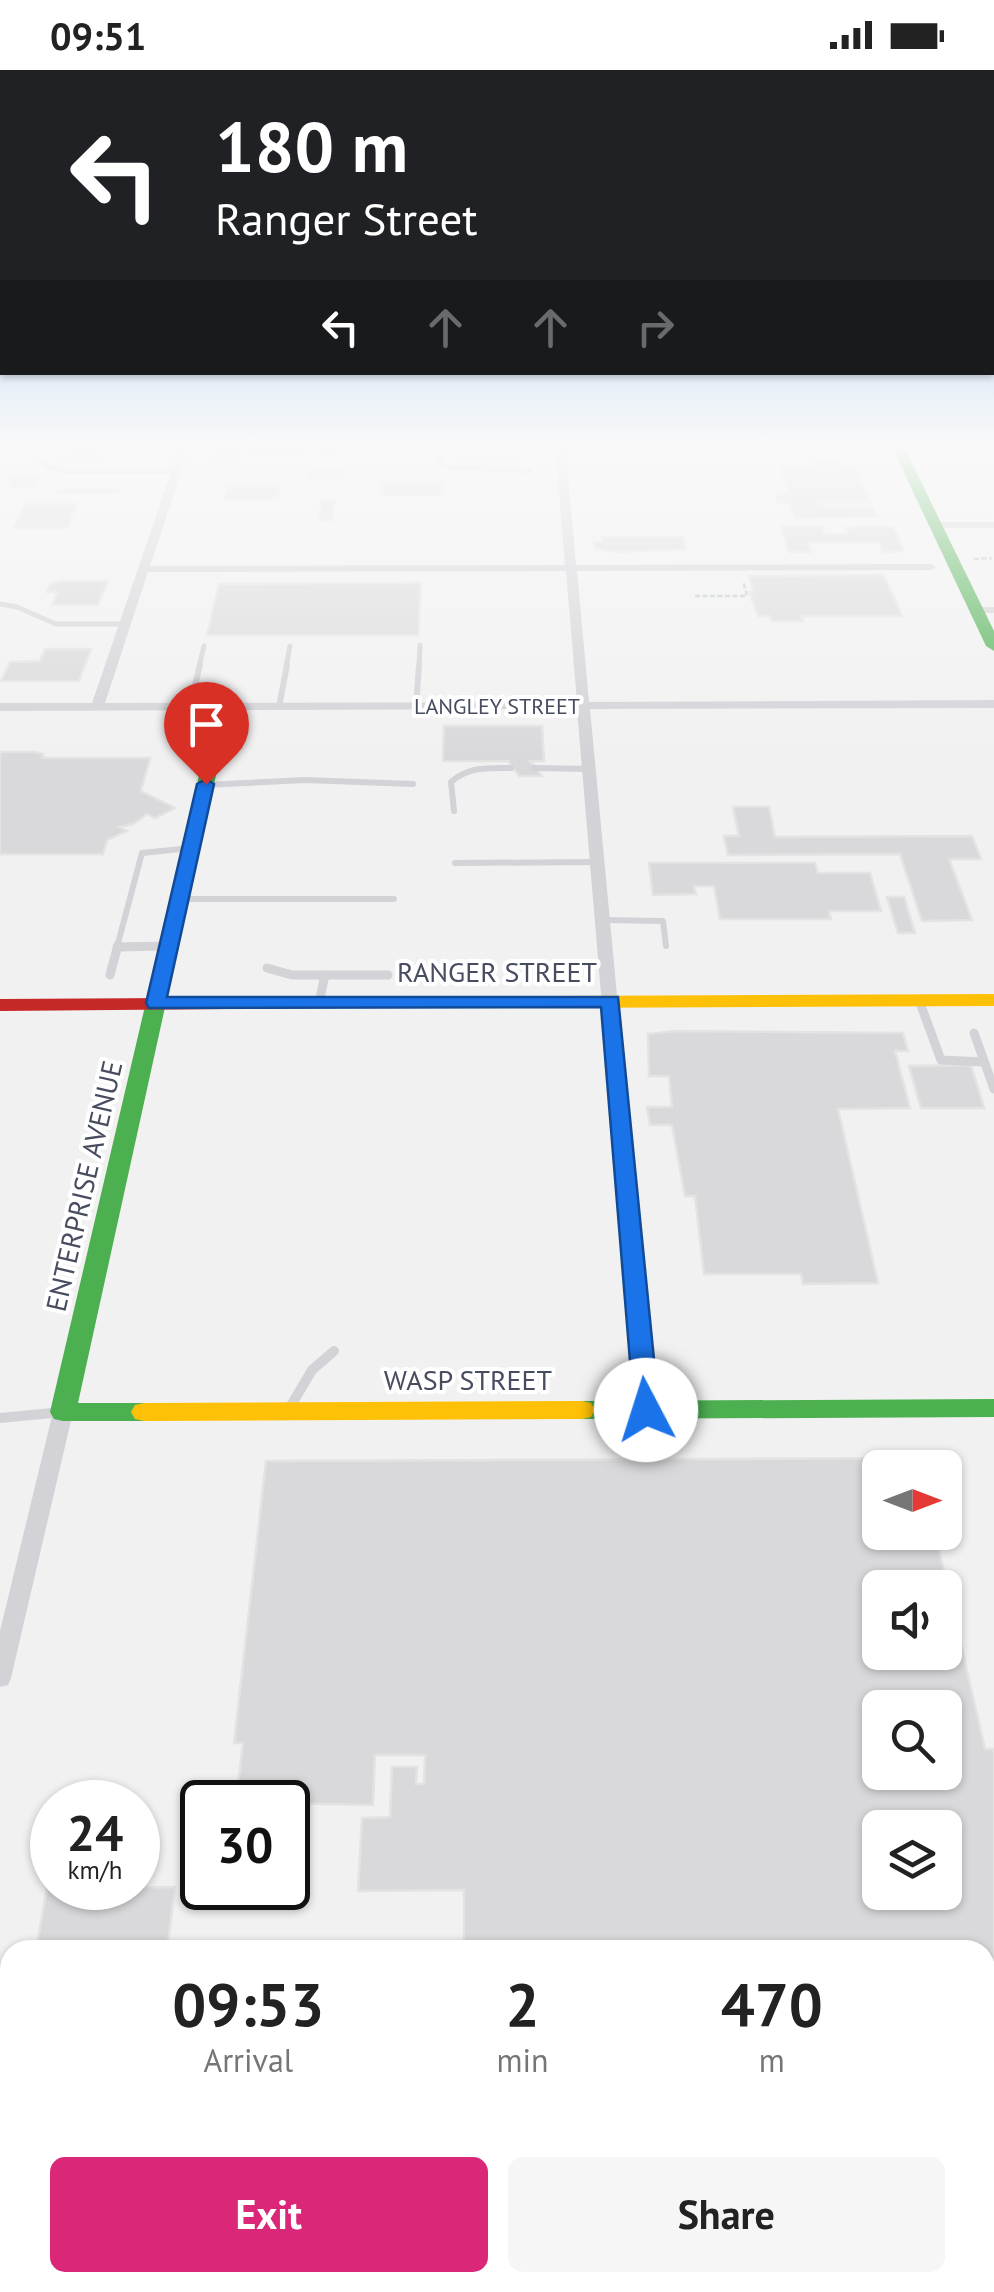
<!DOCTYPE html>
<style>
:root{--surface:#fff;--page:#f6f6f6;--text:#222;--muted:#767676;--accent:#db2777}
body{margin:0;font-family:"PT Sans",sans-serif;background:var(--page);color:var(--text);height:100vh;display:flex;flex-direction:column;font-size:38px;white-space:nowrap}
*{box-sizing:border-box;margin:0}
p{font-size:32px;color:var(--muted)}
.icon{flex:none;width:55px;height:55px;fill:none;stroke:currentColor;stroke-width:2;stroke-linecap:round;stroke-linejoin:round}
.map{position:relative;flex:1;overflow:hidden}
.side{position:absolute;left:0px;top:1870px;width:995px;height:352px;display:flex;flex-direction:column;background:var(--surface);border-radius:30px 30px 0 0;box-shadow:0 2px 8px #0004}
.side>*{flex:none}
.hud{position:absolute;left:0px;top:0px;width:995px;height:305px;box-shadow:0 2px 8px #0004;background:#202124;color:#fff;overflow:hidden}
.needle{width:65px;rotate:90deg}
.fabs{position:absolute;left:862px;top:1380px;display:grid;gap:20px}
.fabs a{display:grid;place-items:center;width:100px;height:100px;border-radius:15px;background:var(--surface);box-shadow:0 2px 8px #0004;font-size:50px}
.speed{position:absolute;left:30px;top:1710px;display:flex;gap:20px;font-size:50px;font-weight:700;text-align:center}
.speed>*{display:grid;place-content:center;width:130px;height:130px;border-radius:50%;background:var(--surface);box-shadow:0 2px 8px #0004;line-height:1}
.speed small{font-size:25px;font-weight:400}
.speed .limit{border:5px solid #111;border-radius:15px;background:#fff;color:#111}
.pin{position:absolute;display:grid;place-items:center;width:85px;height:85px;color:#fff;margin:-102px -42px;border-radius:50% 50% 50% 0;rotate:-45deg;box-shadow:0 0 10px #0007}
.pin .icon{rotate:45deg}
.me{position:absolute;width:110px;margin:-55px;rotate:355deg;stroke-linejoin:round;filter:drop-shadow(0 0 8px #0008)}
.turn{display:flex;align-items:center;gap:35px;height:210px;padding:0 50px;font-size:45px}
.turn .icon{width:130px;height:130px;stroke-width:2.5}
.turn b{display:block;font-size:70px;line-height:85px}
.lanes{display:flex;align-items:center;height:95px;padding:0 50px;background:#0003;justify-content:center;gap:50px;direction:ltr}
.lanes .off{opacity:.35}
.eta{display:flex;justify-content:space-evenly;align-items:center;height:170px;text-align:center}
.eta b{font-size:60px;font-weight:600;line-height:70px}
.primary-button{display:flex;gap:20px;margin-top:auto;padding:20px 50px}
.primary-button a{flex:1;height:115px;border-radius:15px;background:var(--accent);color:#fff;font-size:40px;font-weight:600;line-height:115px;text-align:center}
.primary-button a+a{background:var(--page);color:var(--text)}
.status{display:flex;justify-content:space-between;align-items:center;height:70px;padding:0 50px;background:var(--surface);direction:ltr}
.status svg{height:28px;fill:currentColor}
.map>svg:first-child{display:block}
.building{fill:#d9d9db;stroke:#e3e3e4;stroke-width:2.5;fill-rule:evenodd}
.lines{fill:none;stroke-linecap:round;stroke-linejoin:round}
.path{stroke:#bcc8c8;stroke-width:2.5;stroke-dasharray:5 2.5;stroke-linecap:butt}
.lane-far3{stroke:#d2d2d7;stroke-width:5}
.lane-far2{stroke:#d2d2d7;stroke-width:6}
.lane-far1{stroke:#d2d2d7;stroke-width:9}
.lane{stroke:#d2d2d7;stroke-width:10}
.street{fill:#d2d2d7;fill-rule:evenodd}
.fast{fill:#4caf50;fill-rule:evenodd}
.slow{fill:#ffc107;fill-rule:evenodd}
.jam{fill:#c62828;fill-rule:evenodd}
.route{fill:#1a73e8;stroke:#114b97;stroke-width:2.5}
.labels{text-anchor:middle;stroke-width:8;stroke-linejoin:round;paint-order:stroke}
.far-street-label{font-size:22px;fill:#474c5f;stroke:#fff}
.street-label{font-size:28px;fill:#474c5f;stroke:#fff}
</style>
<div class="status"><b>09:51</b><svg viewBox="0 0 49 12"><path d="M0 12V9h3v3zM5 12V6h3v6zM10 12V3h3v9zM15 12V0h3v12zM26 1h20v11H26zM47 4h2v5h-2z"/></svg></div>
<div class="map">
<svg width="994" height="2222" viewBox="0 0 994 2222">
<rect width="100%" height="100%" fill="#f2f1f1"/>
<g class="building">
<path d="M78,373H102L96,384H104L100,393L60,392L64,384H72Z"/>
<path d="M241,375L236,392H213L217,376Z"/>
<path d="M252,375H306L304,385L249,386Z"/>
<path d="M319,375H343L341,385H317Z"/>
<path d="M454,387H516V394H460Z"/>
<path d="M839,390L842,396H855L871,433H816L817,436H872L877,447L795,448L790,433H778L775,424H789L780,396H814L812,391Z"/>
<path d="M308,400H345L344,410H306Z"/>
<path d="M16,405H42L36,417H10L9,409Z"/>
<path d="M382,412H444L443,425L381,426Z"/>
<path d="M281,414L278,429L224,430L228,415Z"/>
<path d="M59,419H119L118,423H57Z"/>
<path d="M322,430H335L332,450H319Z"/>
<path d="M25,434H76L67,458H14Z"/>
<path d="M781,456H822L825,464H847L845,458L854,457H893L904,481L883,482L879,472H808L811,482H789Z"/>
<path d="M602,467H683L685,479L616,482L595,478L594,472H603Z"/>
<path d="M884,505L902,546H801L803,551H772L770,546H758L749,522H753L749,506Z"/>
<path d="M61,511H108L98,535H52L57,522H47L50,514Z"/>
<path d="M421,513L418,565H207L219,514Z"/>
<path d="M45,579H91L79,611H1L10,592L40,591Z"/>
<path d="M444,656H542L544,691H530L542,706H519L508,691H443Z"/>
<path d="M0,682H35L43,684L42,688H150L141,721L175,738L155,748L147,744L133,754L119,757L127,761L107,770L103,784H0Z"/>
<path d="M733,737H769L775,767L972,766L981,789H949L972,850L922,851L900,784L728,785L724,766H739Z"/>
<path d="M649,793H815L818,803H870L881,841H829L831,849H720L714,816H694L696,824L653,825Z"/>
<path d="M887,827H904L915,863H898Z"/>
<path d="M675,961L903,963L908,981H895L910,1038L838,1039L878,1213L803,1214L801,1204H704L695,1126H685L672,1055H650L647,1037H672L669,1006H649L648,964Z"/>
<path d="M971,995L984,1038H921L909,996Z"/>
<path d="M922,1388L925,1398H880V1462H935L985,1679H994V2222H551V2212H985V1880H464V1820L358,1821L362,1748L390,1747L392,1697H417L416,1714H424L425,1685H375L373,1735L236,1732L243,1673H234L266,1391ZM880,1518H945V1582H880ZM880,1638H945V1702H880ZM880,1758H945V1822H880Z"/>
<path d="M175,1817L167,1880H36L47,1818Z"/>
<path d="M10,2015V2082H0V2068Z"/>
<path d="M224,2213L223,2222H0V2214Z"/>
</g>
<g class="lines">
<g class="path">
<path d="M974,489L992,488"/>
<path d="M695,526H747L743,511"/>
</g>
<g class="lane-far3">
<path d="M433,373V380"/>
<path d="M440,380L439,392L447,397L530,401"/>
<path d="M39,388L47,397L62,401H177"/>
<path d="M0,534L17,537L56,554H125"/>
<path d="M199,597L204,576"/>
<path d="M286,597L290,576"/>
<path d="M419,597L420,575"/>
</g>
<g class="lane-far2">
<path d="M195,615L200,595"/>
<path d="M279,637L287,595"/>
<path d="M416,637L419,595"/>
<path d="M534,698L590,699"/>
<path d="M206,715L305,710L413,714"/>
<path d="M454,741L451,712C469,696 489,698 511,698"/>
<path d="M455,793L598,792"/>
<path d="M180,829H394"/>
<path d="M603,850L663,851L666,876"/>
<path d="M117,877L166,876"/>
<path d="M117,877L142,783L191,778"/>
</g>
<g class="lane-far1">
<path d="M117,877L166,876"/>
<path d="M267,898L292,905H388"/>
<path d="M110,905L118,875"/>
<path d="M919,930L941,990L984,992"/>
<path d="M319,933L325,905"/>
<path d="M974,963L994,1019"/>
</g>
<g class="lane">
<path d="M289,1339L312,1300L334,1281"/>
<path d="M0,1348L62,1342"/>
</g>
<g class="street">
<path d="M181,373H191L150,496L565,495L555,373H565L576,495L931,494L936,497L931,500L577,501L589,632L994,630V638L590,639L656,1339L653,1344H639L636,1339L577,639L0,641V633H92ZM566,501L577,632L105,633L148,502Z"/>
<path d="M970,373H994V379Z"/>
<path d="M994,452V458H935L930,455L935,452Z"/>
<path d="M994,537V543H977L971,540L977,537Z"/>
<path d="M63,1335L70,1337L73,1342L11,1608L8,1615L0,1617V1561L53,1342L56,1337Z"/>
</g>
<g class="fast">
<path d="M890,373H902L994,561V581L986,576Z"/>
<path d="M223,632L231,637L78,1333H144L153,1335L157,1342L153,1349L144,1351H63L54,1349L50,1342L215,637Z"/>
<path d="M994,1329V1347L582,1349L573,1347L569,1340L573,1333L582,1331Z"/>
</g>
<g class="slow">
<path d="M994,924V936L554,938L544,932L554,926Z"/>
<path d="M582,1331L591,1333L595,1340L591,1347L582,1349L144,1351L135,1349L131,1342L135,1335L144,1333Z"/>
</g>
<path class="jam" d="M554,926L561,928L564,932L561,936L0,941V929Z"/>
</g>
<linearGradient id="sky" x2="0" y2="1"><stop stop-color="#8ebdec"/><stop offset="0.55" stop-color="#f9f9f9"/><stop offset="1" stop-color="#f9f9f9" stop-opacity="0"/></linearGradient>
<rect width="994" height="684" fill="url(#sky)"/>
<path class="route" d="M206,709L214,714L167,927H618L659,1340L656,1346H637L634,1340L601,937L149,938L146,933L197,714Z"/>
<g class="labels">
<g class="far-street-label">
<text x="497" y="644">LANGLEY STREET</text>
</g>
<g class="street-label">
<text x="497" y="912">RANGER STREET</text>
<text transform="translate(84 1116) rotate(-77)" y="10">ENTERPRISE AVENUE</text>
<text x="468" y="1320">WASP STREET</text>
</g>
</g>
</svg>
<div class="fabs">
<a><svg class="needle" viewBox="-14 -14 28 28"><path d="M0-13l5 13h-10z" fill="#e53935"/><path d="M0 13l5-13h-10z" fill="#767676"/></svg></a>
<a><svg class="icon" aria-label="sound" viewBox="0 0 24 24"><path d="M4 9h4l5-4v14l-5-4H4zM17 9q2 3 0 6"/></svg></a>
<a><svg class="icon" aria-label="search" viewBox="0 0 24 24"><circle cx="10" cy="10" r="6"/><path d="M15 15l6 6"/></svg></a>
<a><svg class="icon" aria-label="layers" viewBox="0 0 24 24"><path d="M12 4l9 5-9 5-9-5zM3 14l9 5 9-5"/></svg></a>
</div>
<div class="speed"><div>24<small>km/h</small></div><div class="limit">30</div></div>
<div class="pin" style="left:206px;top:714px;background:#d93025"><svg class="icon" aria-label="arrive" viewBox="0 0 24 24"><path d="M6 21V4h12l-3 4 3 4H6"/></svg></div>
<svg class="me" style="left:646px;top:1340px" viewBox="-20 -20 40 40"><circle r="19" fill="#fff"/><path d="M0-13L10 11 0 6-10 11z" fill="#1a73e8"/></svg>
<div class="hud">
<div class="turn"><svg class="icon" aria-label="left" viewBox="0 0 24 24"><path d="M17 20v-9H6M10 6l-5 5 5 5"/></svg><div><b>180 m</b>Ranger Street</div></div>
<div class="lanes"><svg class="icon" aria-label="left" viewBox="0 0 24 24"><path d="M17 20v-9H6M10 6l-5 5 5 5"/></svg><svg class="icon off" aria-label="ahead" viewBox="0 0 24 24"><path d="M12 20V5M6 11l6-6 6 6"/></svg><svg class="icon off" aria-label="ahead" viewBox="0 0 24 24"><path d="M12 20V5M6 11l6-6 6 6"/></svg><svg class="icon off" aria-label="right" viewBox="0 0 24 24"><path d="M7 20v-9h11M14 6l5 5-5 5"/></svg></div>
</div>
<section class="side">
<div class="eta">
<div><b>09:53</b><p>Arrival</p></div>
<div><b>2</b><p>min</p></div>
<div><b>470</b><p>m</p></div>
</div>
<div class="primary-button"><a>Exit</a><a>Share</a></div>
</section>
</div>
